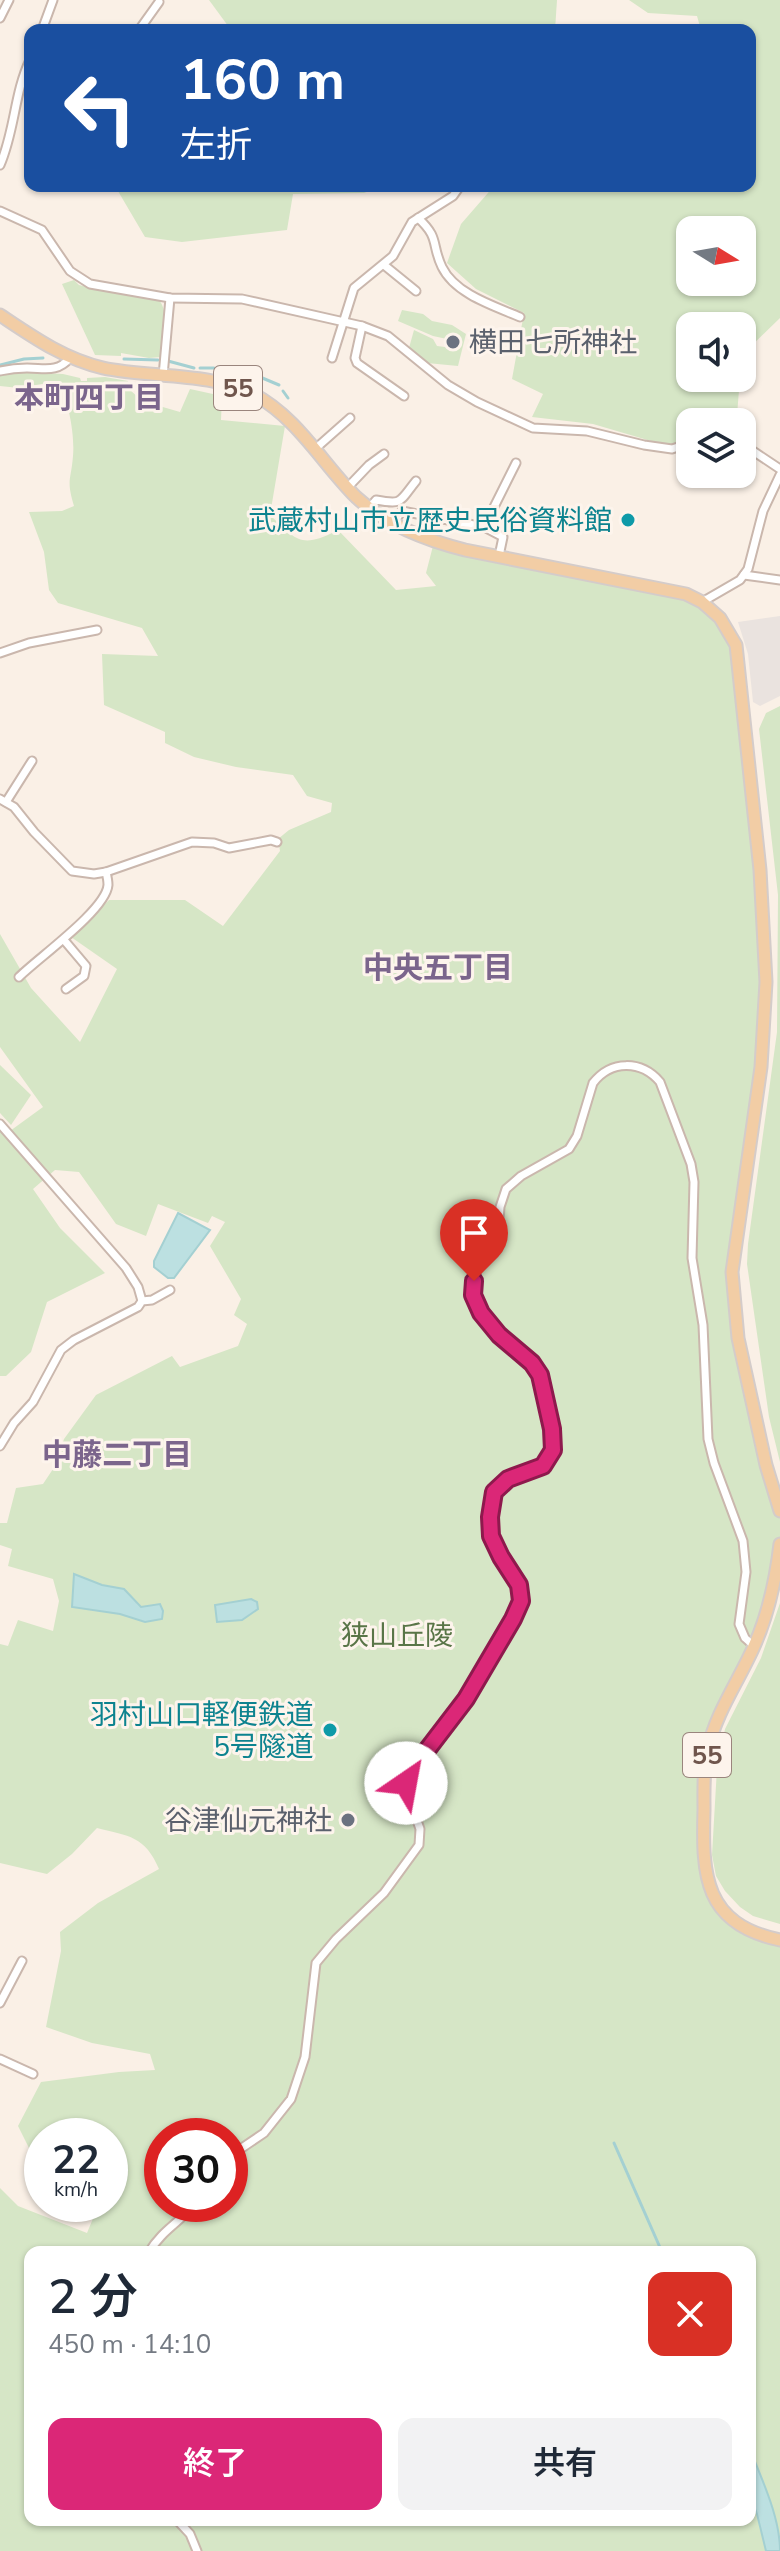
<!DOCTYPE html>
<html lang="ja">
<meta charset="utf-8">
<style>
:root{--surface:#fff;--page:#f2f2f3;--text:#1f2937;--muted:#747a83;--accent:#db2777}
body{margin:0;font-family:"Nunito Sans","Noto Sans JP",sans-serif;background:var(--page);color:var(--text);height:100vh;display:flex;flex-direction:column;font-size:30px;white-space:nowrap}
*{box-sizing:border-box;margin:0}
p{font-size:26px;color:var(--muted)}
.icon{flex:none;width:44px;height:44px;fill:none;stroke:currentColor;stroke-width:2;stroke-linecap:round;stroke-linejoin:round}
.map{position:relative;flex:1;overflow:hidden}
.side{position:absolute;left:24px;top:2246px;width:732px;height:280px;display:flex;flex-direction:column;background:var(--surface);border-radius:16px;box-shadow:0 2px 6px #0004}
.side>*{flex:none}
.banner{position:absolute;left:24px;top:24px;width:732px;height:168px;border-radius:16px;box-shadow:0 2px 6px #0004;background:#1a4fa0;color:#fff;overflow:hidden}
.needle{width:52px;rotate:101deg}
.controls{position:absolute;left:676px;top:216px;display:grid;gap:16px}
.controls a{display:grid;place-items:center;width:80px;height:80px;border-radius:16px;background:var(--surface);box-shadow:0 2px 6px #0004;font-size:40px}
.speed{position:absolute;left:24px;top:2118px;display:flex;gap:16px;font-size:40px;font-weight:700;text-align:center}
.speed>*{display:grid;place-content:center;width:104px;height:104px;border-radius:50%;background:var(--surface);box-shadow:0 2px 6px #0004;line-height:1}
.speed small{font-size:20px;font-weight:400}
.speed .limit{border:12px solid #d22;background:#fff;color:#111}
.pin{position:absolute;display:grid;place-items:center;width:68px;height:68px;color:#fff;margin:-82px -34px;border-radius:50% 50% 50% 0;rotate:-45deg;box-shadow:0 0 8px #0007}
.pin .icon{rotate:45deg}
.me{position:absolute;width:88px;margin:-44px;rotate:33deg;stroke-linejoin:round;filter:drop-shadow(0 0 6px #0008)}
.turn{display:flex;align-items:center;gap:28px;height:168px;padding:0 24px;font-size:36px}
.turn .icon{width:104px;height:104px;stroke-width:2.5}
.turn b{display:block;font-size:56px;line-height:68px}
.round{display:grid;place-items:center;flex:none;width:84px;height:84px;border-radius:16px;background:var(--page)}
.overview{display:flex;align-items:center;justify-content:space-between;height:136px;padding:0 24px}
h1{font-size:48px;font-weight:600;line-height:60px}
.primary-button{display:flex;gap:16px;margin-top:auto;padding:16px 24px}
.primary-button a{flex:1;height:92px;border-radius:16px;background:var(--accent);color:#fff;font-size:32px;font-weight:600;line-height:92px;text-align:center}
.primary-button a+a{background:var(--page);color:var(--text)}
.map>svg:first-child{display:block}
.industrial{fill:#eae3df}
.green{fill:#d6e6c6;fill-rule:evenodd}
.water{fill:#bce0e1;stroke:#a4d0d2;stroke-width:2}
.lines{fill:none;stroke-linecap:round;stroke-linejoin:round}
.stream{stroke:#a4d0d2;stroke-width:3}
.minor-casing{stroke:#cab7ad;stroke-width:11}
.primary-casing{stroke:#d4ccca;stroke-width:15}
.minor{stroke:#fff;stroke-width:7}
.primary{stroke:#f2cda5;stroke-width:11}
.route-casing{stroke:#8e194d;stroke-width:20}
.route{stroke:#db2777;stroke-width:14}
.worship-dot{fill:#6b7280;stroke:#fdf4ec;stroke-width:3}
.culture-dot{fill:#0f9aa8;stroke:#fdf4ec;stroke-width:3}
.labels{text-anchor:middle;stroke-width:6;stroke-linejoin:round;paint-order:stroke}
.shield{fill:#fdf4ec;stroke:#9a857d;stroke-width:2}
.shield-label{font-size:26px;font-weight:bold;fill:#70564d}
.worship-label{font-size:28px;fill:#5b616d;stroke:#fdf4ec;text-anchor:start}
.culture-label{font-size:28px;fill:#0d838f;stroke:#fdf4ec;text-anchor:end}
.park-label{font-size:28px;fill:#597547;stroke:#fdf4ec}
.neighbourhood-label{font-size:30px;font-weight:bold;fill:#7b658c;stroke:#fdf4ec}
</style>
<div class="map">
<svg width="780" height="2551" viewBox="0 0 780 2551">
<rect width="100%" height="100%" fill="#faf0e6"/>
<path class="industrial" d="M780,616V696L760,706L753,702L748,654L738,622Z"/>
<g class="green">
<path d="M209,0H557L555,30H231Z"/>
<path d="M629,0H780V318L742,355V326H690V378H740L737,415L722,422H690V436L668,446L593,424L532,417L543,394L512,379L524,313L476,289L447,263L461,224L494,186H750V30H701L697,16L648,13ZM690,230H742V282H690Z"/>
<path d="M115,186H382L364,193L293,194L287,230L182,242L145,237Z"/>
<path d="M74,280L79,285L87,287L158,299C171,312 162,339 161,357L149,358L121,353V356L95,355L62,284Z"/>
<path d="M402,310L423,314L432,321L452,325L466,334L458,366L427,363L409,348L414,330L433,339L437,346L445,347L447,339L433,336L398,321Z"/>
<path d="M22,372L63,374L80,378L81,381H87V378L105,377L128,381L129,389L142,401L180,412L190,389L222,396L221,420L285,426L270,515C297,541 301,549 338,530L396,590L436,586L426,573L434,542L702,602L736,645L766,982L732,1272L738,1338L780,1511V1544L769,1605L708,1748L704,1869L736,1922L780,1940V2540L750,2449V2252H30V2520H750V2495L757,2514L766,2551H0V2188L18,2206L87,2233L99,2204H110V2136H42V2174L18,2126L41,2082L119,2072L155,2070L150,2054L92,2043L46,2027L61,1951L60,1932L98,1903L159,1869C145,1836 129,1836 97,1828L72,1854L47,1874L0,1863V1644L8,1646L18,1620L53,1631L59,1601L53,1579L8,1566L12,1549L0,1545V1523H7L16,1488L43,1484L55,1466L64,1439L96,1395L172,1356L180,1367L238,1346L247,1324L234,1315L241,1299L210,1246L225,1222L212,1216L208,1223L158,1204L146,1236L116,1224L79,1172L55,1170L33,1189L60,1228L105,1273L47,1302L31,1352L6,1376H0V1123L10,1131L43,1107L0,1047V934L31,988L80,1042L117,969L71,937L109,900H185L223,926L280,851L278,839L289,830L331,812L332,803L307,796L293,775L236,767L194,757L165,743V732L104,705L102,654L158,656L142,628L58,603L49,590L44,552L29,512L62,511L74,506C66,479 71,481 73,456C75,434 68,400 59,381L19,388L0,386V376ZM162,2136H230V2204H162Z"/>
<path d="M780,706V1462L769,1417L747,1264L748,1244L777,1032L778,895L759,729L766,713Z"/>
<path d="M0,1065L31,1095L11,1125L0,1113Z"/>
<path d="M780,1603V1924L753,1916L740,1907L725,1891L716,1876L712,1855L717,1768L725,1729L761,1658Z"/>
</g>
<g class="water">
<path d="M178,1213L210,1230L174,1278H168L154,1267V1261Z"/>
<path d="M74,1574L102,1585L124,1589L141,1607L160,1604L163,1611L162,1619L145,1622L120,1614L72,1607Z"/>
<path d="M251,1599L257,1602L258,1609L242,1620L217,1622L215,1605Z"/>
<path d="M750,2449C762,2480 780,2517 780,2551H766L757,2514L750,2495Z"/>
</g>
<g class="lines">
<g class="stream">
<path d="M124,359L158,360"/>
<path d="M168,361L194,368"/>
<path d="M0,365L24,359L43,358"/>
<path d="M200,368H214"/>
<path d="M222,368L243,372"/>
<path d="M260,377L279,385"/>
<path d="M283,391L288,398"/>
<path d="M614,2143L662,2252"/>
</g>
<defs>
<g id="minor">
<path d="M0,18L9,0"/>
<path d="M42,30L53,0"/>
<path d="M139,30L159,2"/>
<path d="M0,165C15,131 14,93 30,60"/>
<path d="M0,211L42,230L70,271L90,284L170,298L242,299L362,326L388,336L448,385L477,402L533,428L587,431L644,445L672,449L690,443"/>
<path d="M418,218C440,238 431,244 442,267C455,294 494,306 520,317"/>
<path d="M384,265L416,291"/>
<path d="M362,326L355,358L357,363L404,396"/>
<path d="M332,358L354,288L393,256L412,222L453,196L460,186"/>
<path d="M0,371C9,369 18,368 27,368C45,368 57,373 70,358"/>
<path d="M163,376L170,298"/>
<path d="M742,446L750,449L780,469"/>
<path d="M315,449L350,418"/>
<path d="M348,487L369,465L384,454"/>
<path d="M370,507L376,500C403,505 399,502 416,481"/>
<path d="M393,523L402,511L484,527L516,463"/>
<path d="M484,527L503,537L499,556"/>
<path d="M744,575L780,580"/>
<path d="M702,602L740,580L748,569L763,511L780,475"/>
<path d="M0,653L29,643L97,630"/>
<path d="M0,799L14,807L34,832L72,871L94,874L106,872L192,842L214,843L229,848L271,840L277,842"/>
<path d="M6,802L32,761"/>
<path d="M64,940L86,966L84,976L66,989"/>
<path d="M19,977C38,958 106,910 108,885C108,880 107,876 106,872"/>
<path d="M0,1124L126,1268L138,1287L142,1301"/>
<path d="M0,1446L14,1423L33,1402L61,1350L74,1340L138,1307L142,1301L152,1300L170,1290"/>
<path d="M0,2003L22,1961"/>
<path d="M0,2059L33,2074"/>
<path d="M230,2156L264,2133L291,2099L305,2057L316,1963L336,1939L384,1893L419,1845L420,1829L406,1789L410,1772L457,1712L519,1607C530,1574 475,1548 493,1495C503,1464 552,1484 554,1441L542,1383L536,1369L490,1324L478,1307L473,1288L477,1270L491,1252L498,1235L500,1207L506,1189L521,1176L569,1149L577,1136L593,1083C611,1060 641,1060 660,1082L691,1164L694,1182L692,1258L703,1325L708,1439L714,1463L743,1541L746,1572L739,1624L745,1638L754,1646"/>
<path d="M149,2252C163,2229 180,2223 194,2204"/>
<path d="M177,2520L190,2534L197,2551"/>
</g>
<g id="primary">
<path d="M0,315C33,337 64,359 103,368C149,378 210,372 253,394C297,417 322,463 356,497C386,525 425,540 465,550L686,594L702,602L720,618L736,645L760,870L766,982L761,1067L732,1272L738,1338L766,1465L780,1511"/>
<path d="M780,1544C776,1578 769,1612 755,1644C740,1679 716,1712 708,1749C703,1769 704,1790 704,1810C702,1876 704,1924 780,1940"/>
</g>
</defs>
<use href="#minor" class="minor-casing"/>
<use href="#primary" class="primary-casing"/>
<use href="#minor" class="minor"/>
<use href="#primary" class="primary"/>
</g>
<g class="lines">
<defs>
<path id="route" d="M406,1783L414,1767L466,1699L513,1619L521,1601L519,1585L501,1557L491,1536L490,1517L494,1492L508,1479L543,1466L553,1450L552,1429L540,1375L532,1363L499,1335L481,1313L473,1295L474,1281"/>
</defs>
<use href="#route" class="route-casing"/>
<use href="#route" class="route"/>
</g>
<g class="worship-dot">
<circle cx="453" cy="342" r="8"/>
<circle cx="348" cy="1820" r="8"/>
</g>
<g class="culture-dot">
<circle cx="628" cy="520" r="8"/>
<circle cx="330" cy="1730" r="8"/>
</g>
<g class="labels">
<g class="shield">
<rect x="214" y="366" width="48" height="44" rx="6"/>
<rect x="683" y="1733" width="48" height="44" rx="6"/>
</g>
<g class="shield-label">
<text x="238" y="397">55</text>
<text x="707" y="1764">55</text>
</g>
<g class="worship-label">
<text x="469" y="352">横田七所神社</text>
<text x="332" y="1830" text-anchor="end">谷津仙元神社</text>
</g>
<g class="culture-label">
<text x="612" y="530">武蔵村山市立歴史民俗資料館</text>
<text x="314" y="1724">羽村山口軽便鉄道<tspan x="314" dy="32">5号隧道</tspan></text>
</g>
<g class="park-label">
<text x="397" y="1645">狭山丘陵</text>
</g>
<g class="neighbourhood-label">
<text x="89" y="408">本町四丁目</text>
<text x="438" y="978">中央五丁目</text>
<text x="117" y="1465">中藤二丁目</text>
</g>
</g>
</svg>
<div class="controls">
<a><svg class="needle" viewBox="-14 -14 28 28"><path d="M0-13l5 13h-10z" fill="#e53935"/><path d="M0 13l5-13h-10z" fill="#747a83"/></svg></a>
<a><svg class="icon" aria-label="sound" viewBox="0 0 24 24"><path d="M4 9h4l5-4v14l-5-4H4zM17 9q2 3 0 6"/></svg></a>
<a><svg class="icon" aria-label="layers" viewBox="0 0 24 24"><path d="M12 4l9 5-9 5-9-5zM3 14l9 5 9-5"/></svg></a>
</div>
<div class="speed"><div>22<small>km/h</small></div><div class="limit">30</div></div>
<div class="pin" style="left:474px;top:1281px;background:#d93025"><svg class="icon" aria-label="arrive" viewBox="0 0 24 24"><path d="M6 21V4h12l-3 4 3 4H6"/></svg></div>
<svg class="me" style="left:406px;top:1783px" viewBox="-20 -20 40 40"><circle r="19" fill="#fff"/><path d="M0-13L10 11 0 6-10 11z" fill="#db2777"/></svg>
<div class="banner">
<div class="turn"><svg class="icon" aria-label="left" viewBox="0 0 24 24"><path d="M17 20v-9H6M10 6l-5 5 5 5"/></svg><div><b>160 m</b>左折</div></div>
</div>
<section class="side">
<div class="overview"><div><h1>2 分</h1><p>450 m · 14:10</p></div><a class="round" style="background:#d93025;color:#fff"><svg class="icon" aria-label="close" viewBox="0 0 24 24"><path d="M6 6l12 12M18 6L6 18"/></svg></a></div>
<div class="primary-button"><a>終了</a><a>共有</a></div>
</section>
</div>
